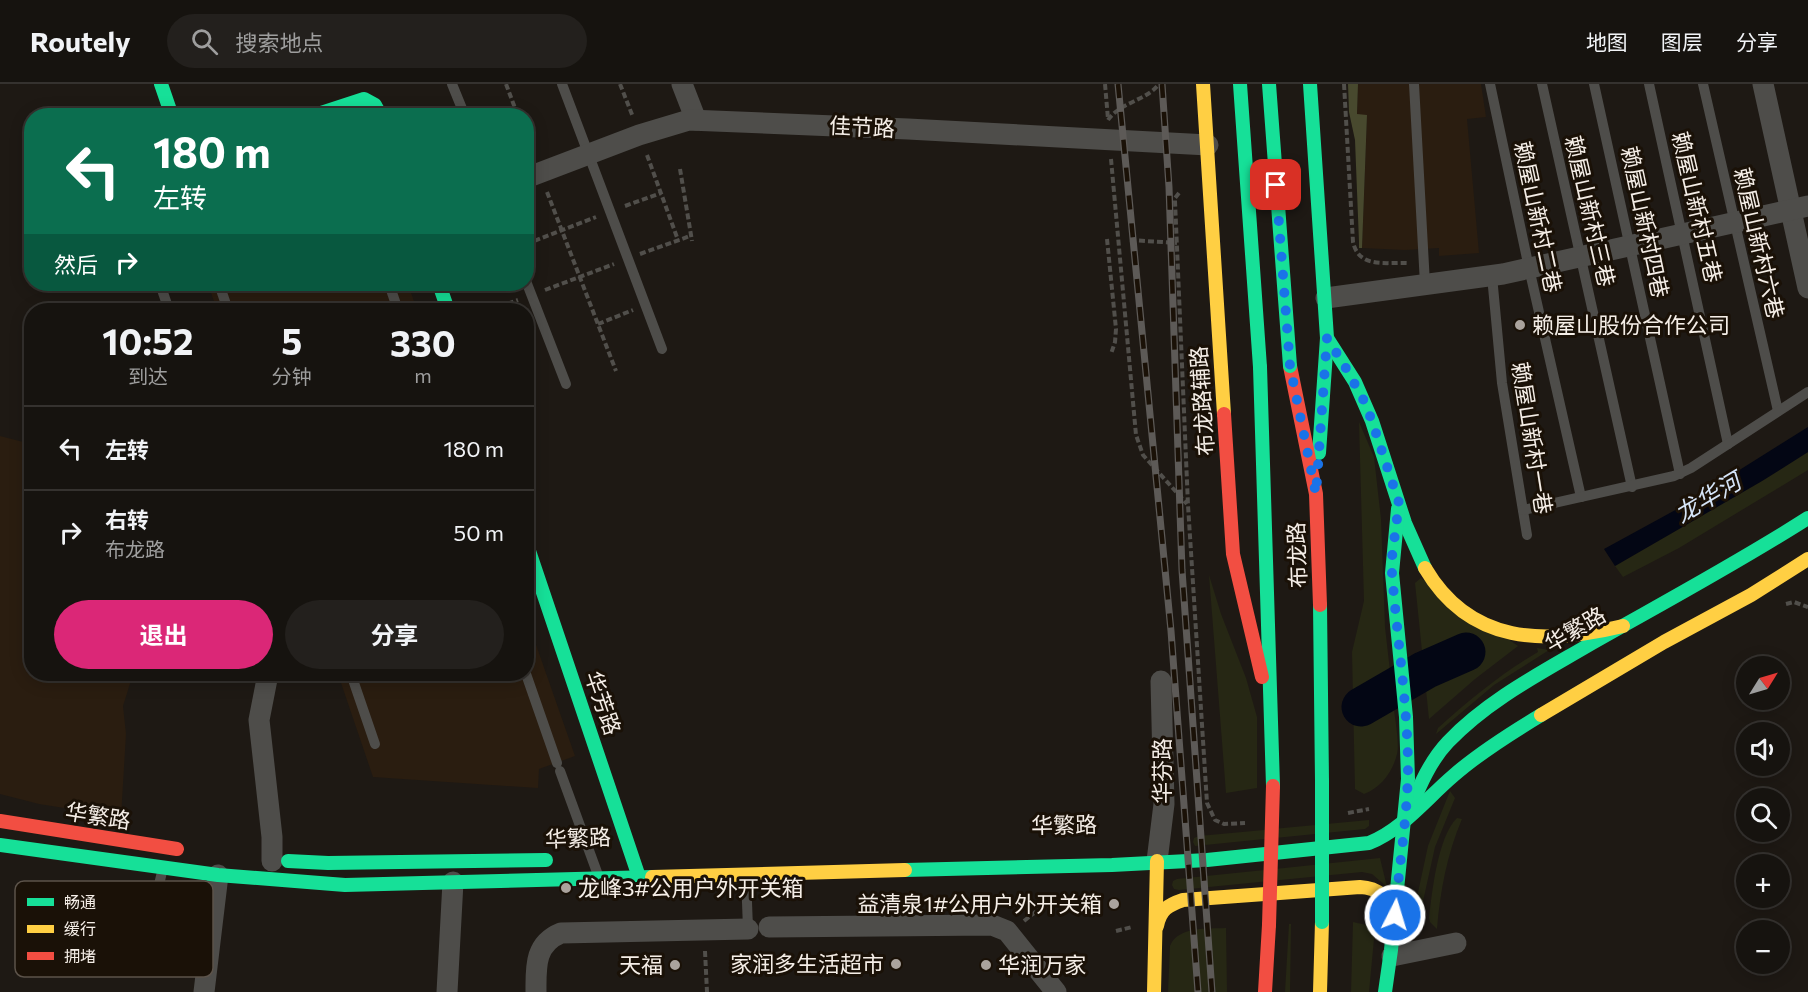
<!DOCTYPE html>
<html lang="zh">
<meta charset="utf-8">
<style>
:root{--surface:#16130f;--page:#23201d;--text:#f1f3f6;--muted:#9e9e9e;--line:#35322f;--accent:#db2777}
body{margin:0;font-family:Commissioner,"Noto Sans SC",sans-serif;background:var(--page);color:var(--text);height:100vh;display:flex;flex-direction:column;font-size:22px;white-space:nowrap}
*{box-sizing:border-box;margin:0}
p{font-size:20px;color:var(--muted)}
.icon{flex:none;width:33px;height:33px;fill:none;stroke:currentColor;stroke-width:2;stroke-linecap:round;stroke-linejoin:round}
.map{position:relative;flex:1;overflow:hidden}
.drawer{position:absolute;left:24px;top:219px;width:510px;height:378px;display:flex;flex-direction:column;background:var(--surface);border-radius:24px;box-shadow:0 3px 15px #0003,0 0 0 2px var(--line)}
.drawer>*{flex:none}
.banner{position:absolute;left:24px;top:24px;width:510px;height:183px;border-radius:24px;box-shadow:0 3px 15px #0003,0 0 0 2px var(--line);background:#0b6e4f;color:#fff;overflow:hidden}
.needle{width:39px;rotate:53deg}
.controls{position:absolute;left:1736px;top:572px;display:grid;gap:12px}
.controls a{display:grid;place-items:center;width:54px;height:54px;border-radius:50%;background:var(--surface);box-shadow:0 3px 15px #0003,0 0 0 2px var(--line);font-size:30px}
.pin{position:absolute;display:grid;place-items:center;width:51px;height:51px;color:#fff;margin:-26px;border-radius:12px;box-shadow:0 3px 9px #0006}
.me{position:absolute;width:66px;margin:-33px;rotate:5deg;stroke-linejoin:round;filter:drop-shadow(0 0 4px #0008)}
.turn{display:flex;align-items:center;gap:21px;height:126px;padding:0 30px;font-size:27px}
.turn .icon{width:78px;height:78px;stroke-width:2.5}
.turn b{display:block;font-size:42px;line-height:51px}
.then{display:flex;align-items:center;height:57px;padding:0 30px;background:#0003;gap:12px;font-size:22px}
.eta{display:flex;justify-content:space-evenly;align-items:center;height:102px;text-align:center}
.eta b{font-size:36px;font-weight:700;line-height:42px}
.action{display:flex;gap:12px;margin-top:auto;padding:12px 30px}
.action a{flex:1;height:69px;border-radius:36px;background:var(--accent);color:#fff;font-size:24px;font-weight:700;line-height:69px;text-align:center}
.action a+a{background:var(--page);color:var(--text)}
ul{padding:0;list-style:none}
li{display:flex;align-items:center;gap:18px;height:84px;padding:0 30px;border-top:2px solid var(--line)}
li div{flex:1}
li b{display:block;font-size:22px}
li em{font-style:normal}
header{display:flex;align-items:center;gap:36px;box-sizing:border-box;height:84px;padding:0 30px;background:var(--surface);border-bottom:2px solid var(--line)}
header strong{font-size:28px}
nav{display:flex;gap:33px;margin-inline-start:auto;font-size:21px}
.search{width:420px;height:54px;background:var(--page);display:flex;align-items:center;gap:15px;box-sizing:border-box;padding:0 21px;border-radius:33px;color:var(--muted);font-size:22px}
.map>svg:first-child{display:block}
.built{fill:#2a1d10}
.green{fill:#262714}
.forest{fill:#48492e}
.water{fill:#030614}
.pier{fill:#1e1914}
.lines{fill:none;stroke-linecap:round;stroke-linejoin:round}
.river{stroke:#030614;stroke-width:39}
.path{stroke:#514f4b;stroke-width:4;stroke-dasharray:6 3;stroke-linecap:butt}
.lane{stroke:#4e4d4a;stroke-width:10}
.street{stroke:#4e4d4a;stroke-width:21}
.fast{stroke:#16e098;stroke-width:14}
.slow{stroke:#ffcf43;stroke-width:14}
.jam{stroke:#f24e42;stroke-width:14}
.rail-casing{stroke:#5d5a57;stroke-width:7}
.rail{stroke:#1a1107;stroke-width:4.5;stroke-dasharray:14;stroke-linecap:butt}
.fast-bridge{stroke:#16e098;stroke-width:14}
.jam-bridge{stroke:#f24e42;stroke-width:14}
.route{stroke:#1a73e8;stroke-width:10;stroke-dasharray:0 18}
.poi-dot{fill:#aaa39d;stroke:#1a1107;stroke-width:2}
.labels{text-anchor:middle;stroke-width:6;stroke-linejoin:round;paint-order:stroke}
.street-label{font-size:22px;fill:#f5eee7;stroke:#1a1107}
.poi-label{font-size:22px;fill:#f5eee7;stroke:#1a1107;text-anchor:start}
.water-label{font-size:24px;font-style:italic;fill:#d6e5f8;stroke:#1a1107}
.key{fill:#1a1107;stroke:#5c534a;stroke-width:1.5}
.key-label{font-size:16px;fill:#f5eee7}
</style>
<header>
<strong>Routely</strong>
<div class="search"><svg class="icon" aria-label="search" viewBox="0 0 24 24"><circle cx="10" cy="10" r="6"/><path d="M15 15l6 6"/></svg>搜索地点</div>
<nav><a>地图</a><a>图层</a><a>分享</a></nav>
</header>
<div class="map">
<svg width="1808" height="908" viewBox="0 0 1808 908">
<rect width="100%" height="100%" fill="#1e1914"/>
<g class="built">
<path d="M1358,0H1481L1486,33L1467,35L1479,169L1439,172V164L1405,166L1362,164L1367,32L1357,31Z"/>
<path d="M208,200H408L417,226H217Z"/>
<path d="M0,352L31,360L32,590H133L123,622L126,650L121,733L39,720L0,710Z"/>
<path d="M527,535L575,672L539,685L538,704L373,693L338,590H526Z"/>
</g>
<g class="green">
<path d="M1359,338L1374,373L1381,435L1385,543L1390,587L1363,635L1393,617C1394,630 1400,659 1397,670C1393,687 1381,704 1364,710L1355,705L1352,568L1364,517Z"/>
<path d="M1808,368V386L1679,464L1623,493L1615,482L1762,397Z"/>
<path d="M1209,491L1221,530L1246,594L1257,633V704L1226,709Z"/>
<path d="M1421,494L1518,562L1475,595L1429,635L1415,499Z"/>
<path d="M1537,564L1549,566L1494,601L1436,650L1438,644C1469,616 1502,589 1538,568Z"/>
<path d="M1450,707L1455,714L1435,763L1420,831L1414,827L1428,762Z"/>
<path d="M1457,734L1462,735C1447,770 1440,808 1437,845L1430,838L1429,834C1432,808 1438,752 1457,734Z"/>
<path d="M1369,736V742L1365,745L1195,762L1193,758L1194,754L1199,752Z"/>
<path d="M1380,774L1387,803L1372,790L1362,788L1179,806L1174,805L1172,801L1173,797L1177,795Z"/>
<path d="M1353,838L1371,842L1374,855L1369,908H1351Z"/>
<path d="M1289,840H1291L1290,908H1285Z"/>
<path d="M1226,844L1227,908H1168L1170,862C1178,842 1207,845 1226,844Z"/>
</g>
<path class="forest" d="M1348,0H1358L1357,30L1367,31L1362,164H1359V158L1355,56L1349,28Z"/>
<g class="water">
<path d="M1808,343V368L1762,397L1615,482L1604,465L1679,424Z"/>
<path d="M1455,555L1470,579L1393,617L1362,636V606C1392,586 1422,569 1455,555Z"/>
</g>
<path class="pier" d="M1423,566L1426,604L1393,621L1390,584Z"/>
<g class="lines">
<path class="river" d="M1361,623L1425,586L1466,568"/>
<g class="path">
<path d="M506,0L518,32"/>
<path d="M620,0L633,33"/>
<path d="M1105,0L1108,35"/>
<path d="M1344,0L1353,158C1359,185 1386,178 1408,179"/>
<path d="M1108,36C1120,18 1146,17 1159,0"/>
<path d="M526,54L533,70"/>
<path d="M647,71L678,156"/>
<path d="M1111,75L1136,351L1143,371L1187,420"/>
<path d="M680,85L692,157"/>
<path d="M547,108L616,287"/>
<path d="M1179,109L1175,114V117L1188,421L1207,719L1215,736L1224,740L1245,739"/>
<path d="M625,122L661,109"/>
<path d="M1107,155L1116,245L1115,258L1111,270"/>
<path d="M1130,156L1177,159"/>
<path d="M526,160L596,133"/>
<path d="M640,170L690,152"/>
<path d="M545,206L614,180"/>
<path d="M491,226L518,216"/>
<path d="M598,240L633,226"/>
<path d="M1786,520L1794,518L1808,523"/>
<path d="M1348,729L1369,725"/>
<path d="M1024,837C1050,815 1057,819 1090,818"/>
<path d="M1116,847L1132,843"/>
<path d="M705,867L707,908"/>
</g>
<g class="lane">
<path d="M452,0L465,32"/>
<path d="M562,0L662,265"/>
<path d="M1414,0L1425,200"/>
<path d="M1490,0L1529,184L1581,413"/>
<path d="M1542,0L1632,403"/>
<path d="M1594,0L1680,390"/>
<path d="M1649,0L1728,360"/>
<path d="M1703,0L1778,327"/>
<path d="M1492,192L1502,299L1527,451"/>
<path d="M526,197L566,300"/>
<path d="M160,200L169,226"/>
<path d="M219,200L228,226"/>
<path d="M389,200L398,226"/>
<path d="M1523,426L1674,392L1691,384L1808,308"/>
<path d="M351,590L375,660"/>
<path d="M526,590L557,679"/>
<path d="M560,687L598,791"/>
<path d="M746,791L748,845"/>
<path d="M154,821L163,784"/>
</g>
<g class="street">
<path d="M682,0L696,36"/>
<path d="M1763,0L1808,204"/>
<path d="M526,94L639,51L689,36L908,45L1208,61"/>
<path d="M1326,214L1503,190L1808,122"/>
<path d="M268,590L259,636L272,753V777"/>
<path d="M1157,777L1164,720L1161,597"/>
<path d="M769,843L992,841L1007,847L1056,908"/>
<path d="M1392,872L1456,859"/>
<path d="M204,908L218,791"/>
<path d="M447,908L453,798"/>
<path d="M536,908C536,884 534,860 561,849L748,845"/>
</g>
<g class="fast">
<path d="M161,0L172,32"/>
<path d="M1310,0L1327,254L1355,298L1372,337L1405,439L1425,484"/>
<path d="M312,32L364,15L375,21L381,32"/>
<path d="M439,200L448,226"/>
<path d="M1260,283L1273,702"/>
<path d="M1319,369L1327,254"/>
<path d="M526,458L639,793"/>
<path d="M1320,521L1322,697"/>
<path d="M1410,725C1420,701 1430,677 1448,658C1487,617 1539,590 1587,562C1661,520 1736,480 1808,434"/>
<path d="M0,761L218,791L345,801L652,793"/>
<path d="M288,777L328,779L546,776"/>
<path d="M905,786L1112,781L1207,776L1369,759C1402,746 1426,715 1453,692C1479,669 1511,649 1541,631"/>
<path d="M1385,908L1391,866L1408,695L1406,633L1392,489L1398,425"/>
</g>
<g class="slow">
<path d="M1203,0L1224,330"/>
<path d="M1425,484C1470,561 1545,561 1623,542"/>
<path d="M1541,631L1664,558L1751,511L1808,475"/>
<path d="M652,793L905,786"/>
<path d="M1157,842C1160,826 1168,821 1183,816L1360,803C1379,804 1388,814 1395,831"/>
<path d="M1154,908L1157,777"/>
<path d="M1320,908L1322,838"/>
</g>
<g class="jam">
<path d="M1290,282L1316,410L1320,521"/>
<path d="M1224,330L1233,470L1262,593"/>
<path d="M0,737L177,765"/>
<path d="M1265,908L1269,841"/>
</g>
<defs>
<g id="rail">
<path d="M1118,0L1171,547L1198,908"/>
<path d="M1162,0L1169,103L1182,486L1212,908"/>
</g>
</defs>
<use href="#rail" class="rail-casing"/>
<use href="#rail" class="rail"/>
<g class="fast-bridge">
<path d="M1240,0L1260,283"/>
<path d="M1269,0L1290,282"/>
<path d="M1322,697V838"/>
</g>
<path class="jam-bridge" d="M1269,841L1273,702"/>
</g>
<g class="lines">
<path class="route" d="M1276,101L1290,282L1316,410L1327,254L1343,279L1364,317L1372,337L1399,419L1392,473V489C1397,553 1407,616 1408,680C1408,731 1399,781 1395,831"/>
</g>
<g class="poi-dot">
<circle cx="1520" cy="241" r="6"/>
<circle cx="566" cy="804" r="6"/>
<circle cx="1114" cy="820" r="6"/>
<circle cx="896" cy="880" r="6"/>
<circle cx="675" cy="881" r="6"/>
<circle cx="986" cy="881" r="6"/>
</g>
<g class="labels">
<g class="street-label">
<text transform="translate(862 43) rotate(3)" y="8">佳节路</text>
<text transform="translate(1697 123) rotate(77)" y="8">赖屋山新村五巷</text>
<text transform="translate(1590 127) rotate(77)" y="8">赖屋山新村三巷</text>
<text transform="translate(1538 133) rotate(78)" y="8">赖屋山新村二巷</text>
<text transform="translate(1645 138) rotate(78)" y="8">赖屋山新村四巷</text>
<text transform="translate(1759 159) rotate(77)" y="8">赖屋山新村六巷</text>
<text transform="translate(1202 317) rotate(-94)" y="8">布龙路辅路</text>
<text transform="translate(1532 354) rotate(81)" y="8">赖屋山新村一巷</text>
<text transform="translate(1297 471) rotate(-92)" y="8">布龙路</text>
<text transform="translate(1575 545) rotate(-30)" y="8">华繁路</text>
<text transform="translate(603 619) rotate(71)" y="8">华芳路</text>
<text transform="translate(1162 687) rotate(-90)" y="8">华芬路</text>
<text transform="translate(98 732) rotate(9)" y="8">华繁路</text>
<text transform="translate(1064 741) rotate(-1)" y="8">华繁路</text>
<text transform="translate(578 754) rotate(-2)" y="8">华繁路</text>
</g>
<g class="poi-label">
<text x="1532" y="249">赖屋山股份合作公司</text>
<text x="578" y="812">龙峰3#公用户外开关箱</text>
<text x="1102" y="828" text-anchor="end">益清泉1#公用户外开关箱</text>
<text x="884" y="888" text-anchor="end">家润多生活超市</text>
<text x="663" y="889" text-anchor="end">天福</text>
<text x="998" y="889">华润万家</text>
</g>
<g class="water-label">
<text transform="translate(1708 414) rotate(-31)" y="8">龙华河</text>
</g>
</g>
<rect x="15" y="797" width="198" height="96" rx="9" class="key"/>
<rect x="27" y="814" width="27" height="8" fill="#16e098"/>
<rect x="27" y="841" width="27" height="8" fill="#ffcf43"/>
<rect x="27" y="868" width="27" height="8" fill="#f24e42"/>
<g class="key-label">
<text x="64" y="824">畅通</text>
<text x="64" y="851">缓行</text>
<text x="64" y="878">拥堵</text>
</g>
</svg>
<div class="controls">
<a><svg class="needle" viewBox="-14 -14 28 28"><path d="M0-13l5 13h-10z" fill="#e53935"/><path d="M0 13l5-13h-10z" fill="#9e9e9e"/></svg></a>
<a><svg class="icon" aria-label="sound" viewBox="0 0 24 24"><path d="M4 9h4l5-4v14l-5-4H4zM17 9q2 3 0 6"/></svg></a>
<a><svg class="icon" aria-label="search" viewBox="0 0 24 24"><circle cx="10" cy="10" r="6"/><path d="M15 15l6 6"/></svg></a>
<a>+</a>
<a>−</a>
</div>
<div class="pin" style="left:1276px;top:101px;background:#d93025"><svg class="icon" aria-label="arrive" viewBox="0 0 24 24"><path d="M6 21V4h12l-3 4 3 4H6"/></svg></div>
<svg class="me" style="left:1395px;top:831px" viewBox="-20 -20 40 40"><circle r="17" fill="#1a73e8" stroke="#fff" stroke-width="3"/><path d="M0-11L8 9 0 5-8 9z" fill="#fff"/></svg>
<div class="banner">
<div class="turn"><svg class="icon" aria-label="left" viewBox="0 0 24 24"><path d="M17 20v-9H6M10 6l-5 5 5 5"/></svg><div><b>180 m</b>左转</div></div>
<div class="then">然后<svg class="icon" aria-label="right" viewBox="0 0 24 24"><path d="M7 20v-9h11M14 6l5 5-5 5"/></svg></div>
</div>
<section class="drawer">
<div class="eta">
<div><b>10:52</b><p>到达</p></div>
<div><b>5</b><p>分钟</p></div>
<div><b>330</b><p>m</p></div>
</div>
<ul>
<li><svg class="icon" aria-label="left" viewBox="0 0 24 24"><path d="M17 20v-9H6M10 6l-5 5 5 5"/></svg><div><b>左转</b></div><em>180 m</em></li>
<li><svg class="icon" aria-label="right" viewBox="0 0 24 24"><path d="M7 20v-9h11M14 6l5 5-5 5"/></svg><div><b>右转</b><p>布龙路</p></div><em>50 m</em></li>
</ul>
<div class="action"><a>退出</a><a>分享</a></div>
</section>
</div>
